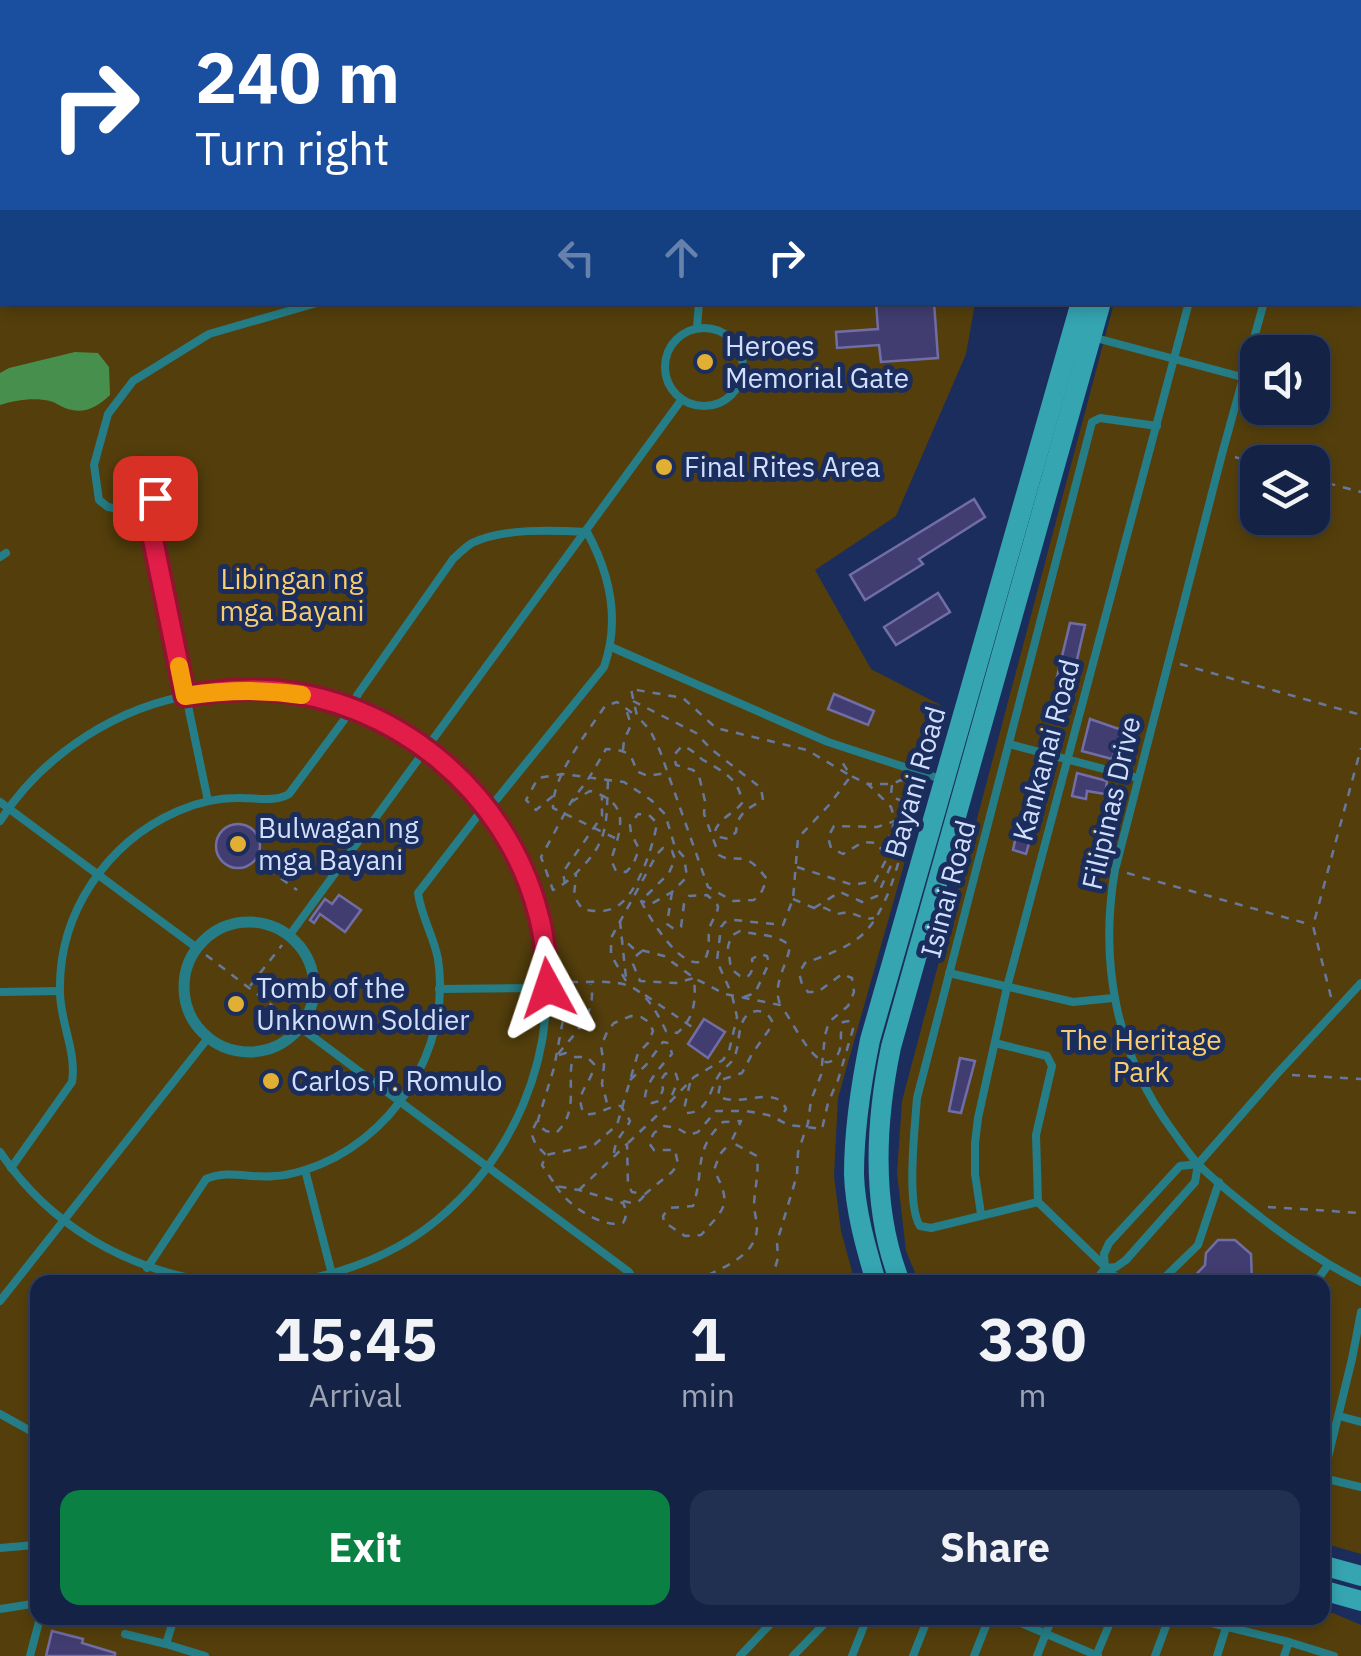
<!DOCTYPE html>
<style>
:root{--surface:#142245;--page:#212f50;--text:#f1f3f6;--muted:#9da4b3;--line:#333f5e;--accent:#0b8043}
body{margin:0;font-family:"IBM Plex Sans",sans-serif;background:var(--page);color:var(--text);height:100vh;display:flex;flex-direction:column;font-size:38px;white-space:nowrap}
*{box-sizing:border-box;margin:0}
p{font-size:32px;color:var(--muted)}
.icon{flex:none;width:55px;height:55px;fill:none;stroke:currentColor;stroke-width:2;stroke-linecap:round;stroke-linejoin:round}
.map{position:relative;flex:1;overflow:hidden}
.drawer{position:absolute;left:30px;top:1275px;width:1300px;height:350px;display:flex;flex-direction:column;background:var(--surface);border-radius:20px;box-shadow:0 5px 15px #0003,0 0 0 2px var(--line)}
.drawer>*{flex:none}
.top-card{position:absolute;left:0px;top:0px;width:1362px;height:305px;box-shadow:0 5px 15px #0003,0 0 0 2px var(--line);background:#1a4fa0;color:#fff;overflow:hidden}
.fabs{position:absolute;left:1240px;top:335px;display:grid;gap:20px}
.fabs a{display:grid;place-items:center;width:90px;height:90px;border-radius:20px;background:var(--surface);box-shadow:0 5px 15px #0003,0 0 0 2px var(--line);font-size:50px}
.pin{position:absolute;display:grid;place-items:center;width:85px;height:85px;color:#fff;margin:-42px;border-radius:20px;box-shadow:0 5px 15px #0006}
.me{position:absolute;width:110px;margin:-55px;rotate:355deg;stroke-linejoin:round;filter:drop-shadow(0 0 8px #0008)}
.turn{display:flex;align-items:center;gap:35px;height:210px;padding:0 30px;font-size:45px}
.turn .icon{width:130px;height:130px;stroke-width:2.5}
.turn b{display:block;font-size:70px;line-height:85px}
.lanes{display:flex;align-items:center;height:95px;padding:0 30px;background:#0003;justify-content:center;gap:50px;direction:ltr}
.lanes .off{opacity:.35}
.eta{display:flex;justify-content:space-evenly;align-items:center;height:170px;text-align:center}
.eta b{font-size:60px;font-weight:700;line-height:70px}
.button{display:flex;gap:20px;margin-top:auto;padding:20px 30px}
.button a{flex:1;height:115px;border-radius:20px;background:var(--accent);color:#fff;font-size:40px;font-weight:700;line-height:115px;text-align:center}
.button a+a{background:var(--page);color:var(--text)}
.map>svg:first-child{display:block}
.green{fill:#543f0c;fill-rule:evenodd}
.water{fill:#478f4d}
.building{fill:#413d71;stroke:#716ea7;stroke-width:2.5}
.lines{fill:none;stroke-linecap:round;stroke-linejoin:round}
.path{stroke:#67789f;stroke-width:2.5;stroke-dasharray:8 8;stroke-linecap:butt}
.service{stroke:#257e87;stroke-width:8}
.pedestrian{stroke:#257e87;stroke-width:11}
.minor{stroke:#257e87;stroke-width:15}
.secondary{stroke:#35a5b1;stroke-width:20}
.route-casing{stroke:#92132f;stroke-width:25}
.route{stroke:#e11d48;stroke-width:18}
.slow{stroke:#f59e0b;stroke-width:18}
.poi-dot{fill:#e1af34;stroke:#1b2d5c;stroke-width:4}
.labels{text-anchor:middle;stroke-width:10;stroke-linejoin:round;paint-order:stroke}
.poi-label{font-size:28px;fill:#d1dffc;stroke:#1b2d5c;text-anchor:start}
.park-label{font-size:28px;fill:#f7cd70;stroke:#1b2d5c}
.street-label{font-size:28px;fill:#d1dffc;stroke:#1b2d5c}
</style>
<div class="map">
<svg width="1361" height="1656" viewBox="0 0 1361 1656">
<rect width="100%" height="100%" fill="#1b2d5c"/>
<g class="green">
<path d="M1144,0H1361V1554L1323,1543L1322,1282H919L906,1251L897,1173L902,1101L1114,303L1360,302V2H1143ZM1258,352H1312V408H1258ZM1258,462H1312V518H1258Z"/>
<path d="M2,125V302L975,303L966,354L896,516L815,570L871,669L946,708L940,737L838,1098L834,1176L841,1231L855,1282H38V1618H1322L1323,1614L1333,1613L1361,1625V1656H0V126Z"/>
</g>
<path class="water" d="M75,352L98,353L109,367L110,395C96,408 83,415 65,408C60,406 55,402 50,401C35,397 14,400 0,405V373L9,368Z"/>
<g class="building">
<path d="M876,302H934L938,358L881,362L879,345L837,348L836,332L878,329Z"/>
<path d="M974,499L985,517L919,559L923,564L865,600L850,575Z"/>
<path d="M938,593L950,612L896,645L884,627Z"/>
<path d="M1070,623L1085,625L1072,681L1057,677Z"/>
<path d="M834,694L874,711L868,725L828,709Z"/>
<path d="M1090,719L1122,730L1112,759L1082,751Z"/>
<path d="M1077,773L1107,781L1105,794L1087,791L1086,799L1072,796Z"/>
<path d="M1032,788L1043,791L1029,836H1031L1026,854L1013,850L1018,827Z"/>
<circle cx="238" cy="846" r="22"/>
<path d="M339,895L361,910L345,932L320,914L314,923L310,920L325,899L332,904Z"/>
<path d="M704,1019L725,1032L708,1058L688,1044Z"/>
<path d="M960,1058L975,1061L961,1113L949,1111Z"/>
<path d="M1218,1240H1235L1251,1254L1252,1282H1189L1205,1265L1206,1253Z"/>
<path d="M52,1631L83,1639L82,1643L115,1653V1656H46Z"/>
</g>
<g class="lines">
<g class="path">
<path d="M1360,41H1361"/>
<path d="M1360,268L1361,269"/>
<path d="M1235,457L1258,464"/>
<path d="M1312,479L1361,492"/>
<path d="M1180,664L1361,715"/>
<path d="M633,701L696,733L711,749L761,788L763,800C746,810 738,812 736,832L729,839L719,837L715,831C720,817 734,814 742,803C740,779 722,771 703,760C695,754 692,749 682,746L674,755L676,765L693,770L699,776L705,801L704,814L719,855C729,861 733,857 743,859C754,861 760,871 767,879L762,891L754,900L733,901L708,887L660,751L650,730L637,716L631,689L683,698L716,728L807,750L851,776L829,805L798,838L793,899L783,925L734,920L725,922L721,927L717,961L732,995L737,1017L729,1051L723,1060L694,1077L666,1106"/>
<path d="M623,750L624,740L631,725L627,712"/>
<path d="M608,781C606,821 610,840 579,870C571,879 563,885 553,890L541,857L571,802L589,778L606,749C624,750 632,751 636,771L648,776L666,773"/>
<path d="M892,785L891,794L894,798L903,801L910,797"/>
<path d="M553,796L536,810L526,800L538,778L562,774L624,782L651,800L665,814L675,847L684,857L687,877L672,892L651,904L641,901"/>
<path d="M571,802L590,791C632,803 621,829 611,860L616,871L626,872L633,865L639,849L631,833L630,825L638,814L649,815L657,823C653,847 637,897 614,908C603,913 593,911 582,909L574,896L576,874"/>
<path d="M615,838L553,808C552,776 587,733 605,706L617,702L635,715"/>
<path d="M255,860L297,890"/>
<path d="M797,867L853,885L875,881L887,858L877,843L863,842L843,854L831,848L828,837L834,826L877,827L895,821"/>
<path d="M1127,873L1312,925"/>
<path d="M565,884L563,872L602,816V796"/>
<path d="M793,899L814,908H825L837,914L848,912L867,919L874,918"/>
<path d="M814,908L840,892L862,902L877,896L893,861L888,840L895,821L891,807L868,784L851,776L840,759"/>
<path d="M620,921L626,978"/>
<path d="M206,955L291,1020"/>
<path d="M626,981L611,955V938L657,854L663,848L672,851L675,859L669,873L641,901C649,917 681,971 702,961C711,956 708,938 709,930C710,923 718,913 718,907C717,902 710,898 707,895L689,896L684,904L681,927L674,929L667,924L672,892"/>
<path d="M250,986L282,945"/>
<path d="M645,995L698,1031"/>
<path d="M744,997L755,993L769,963L767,956L760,954L752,959C753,967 753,973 746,978L740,976L731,969L728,947L731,936L740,931C758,936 776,933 790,946C787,966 772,984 780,1004"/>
<path d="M1331,997L1313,926L1361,748"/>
<path d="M558,1054C576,1032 597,1013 591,984"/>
<path d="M559,1055L566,1053L573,1057"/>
<path d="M1292,1075L1361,1079"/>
<path d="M630,1080L646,1065L663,1042L669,1043L672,1054C662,1065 645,1083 645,1098L652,1103L659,1101L663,1089L661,1080L665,1074L671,1072L676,1074L678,1081L670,1100"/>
<path d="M690,1083L684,1109L686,1113C709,1113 709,1090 719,1075C723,1068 731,1065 734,1057C740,1046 737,1031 744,1019C753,1006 769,1010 773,1024L752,1054L742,1073L721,1080L718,1096C740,1109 776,1083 786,1109L779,1120"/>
<path d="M537,1121L531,1133L536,1145L546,1155"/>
<path d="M628,1143L666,1107"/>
<path d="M614,1153C615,1139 624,1133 630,1121L621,1106C607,1106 598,1116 584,1114C573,1091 592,1086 594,1064L587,1057H573C566,1083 580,1111 556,1133L546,1131L539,1126L538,1120L554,1068L570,982C624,982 640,976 666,1031L677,1033C695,1018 696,1000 694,978L676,983L640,981L633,964L637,955L642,951"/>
<path d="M556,1186C566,1204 602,1229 623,1223C627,1216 627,1211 623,1203L579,1190L556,1186L542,1165L546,1155L594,1145L617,1125L638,1053L648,1043L653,1031L649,1022L641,1017L631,1016L614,1023L608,1030L601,1046L604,1065L602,1084L607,1103L605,1108"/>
<path d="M579,1190L627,1144L628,1185L632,1192L645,1194L672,1172L678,1164L675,1150H654L649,1143L654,1133L664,1126L677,1128L689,1135L698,1132L716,1111H746L768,1115L789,1125L822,1129L828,1103L838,1080L853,1029L850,1021L843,1022C839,1032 843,1045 838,1054C820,1086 790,1014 780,1005L725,994L694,978L664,956L633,948L621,937"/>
<path d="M623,1201C634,1204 639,1204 645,1194"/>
<path d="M1268,1207L1361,1213"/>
<path d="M694,1282C715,1270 756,1259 757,1228C757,1220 754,1212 754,1204C755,1187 759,1173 757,1156L731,1142L741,1121L723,1122C692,1151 705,1171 693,1206L669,1208L663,1216L664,1222L685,1236L701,1235C726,1207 732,1205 714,1170L720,1154L731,1142"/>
<path d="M771,1282L778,1258L777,1242L797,1175L798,1152L808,1123L811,1100L821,1075L825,1035L829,1022L848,1006L854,992L852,978L842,974L818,992H808L802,984L799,973L805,963C824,956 846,949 862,935C893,907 909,828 911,787L909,783L901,780L892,784H868"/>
</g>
<g class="service">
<path d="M740,0V2"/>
<path d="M1202,0L1210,2"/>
<path d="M798,2V0"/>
<path d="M996,2L997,0"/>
<path d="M1149,2L1150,0"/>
<path d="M1274,2L1275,0"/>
<path d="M1352,2L1353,0"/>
<path d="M1264,302L1222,454L1115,870C1099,962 1116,1054 1172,1130C1181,1142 1190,1156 1200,1166C1218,1184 1239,1200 1259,1216C1291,1241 1324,1263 1361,1282"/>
<path d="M697,328L699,302"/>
<circle cx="704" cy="367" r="39"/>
<path d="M1092,337L1242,377"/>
<circle cx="145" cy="507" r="14"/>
<path d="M131,511L108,507L99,500L94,465L108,414L133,381L209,334L320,302"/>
<path d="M149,520L208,801"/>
<path d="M0,557L6,553"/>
<path d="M611,647L828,742L941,779"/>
<path d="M1009,744L1138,778"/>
<path d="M0,802L197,948"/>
<path d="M0,821C43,754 119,705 198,694C271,683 344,696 407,736C581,847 594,1089 437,1220C396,1254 345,1273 293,1282"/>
<path d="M289,936L682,399"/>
<path d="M949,973L1073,1002L1113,998"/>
<path d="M439,989L548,988"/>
<path d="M0,992L59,991"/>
<path d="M301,1028L629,1272L635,1282"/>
<path d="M995,1043L1047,1056L1052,1066L1036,1135L1038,1202"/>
<path d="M0,1152C49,1225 124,1268 210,1282"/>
<path d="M11,1168L72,1082C77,1052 60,1022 60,992C58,913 107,842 178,811C196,803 218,798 237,798C255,797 273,803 289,794L344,720L358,694L453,559C459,554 465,547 472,543C503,528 553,530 587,532C610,574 620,621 604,667L497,799L479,814L418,893C421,916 434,937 438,959C452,1050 391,1143 305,1170C295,1173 284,1176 274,1176C251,1179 228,1169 206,1179L147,1268"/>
<path d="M305,1170L334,1282"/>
<path d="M1038,1202L931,1228L920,1226C906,1206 915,1125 917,1098L1092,422L1100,418L1157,426"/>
<path d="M1038,1202L1121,1282"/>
<path d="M981,1214L975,1174V1143L978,1118L1007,987L1189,302"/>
<path d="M1105,1268L1116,1267L1126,1260L1195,1182L1198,1164L1276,1075L1361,983"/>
<path d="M962,1282C986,1277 1006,1278 1029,1282"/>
<path d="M1095,1282L1105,1268L1104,1254L1109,1243L1180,1166L1198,1164"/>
<path d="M1160,1282L1198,1245L1219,1182"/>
<path d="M1316,1282L1328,1265"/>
<path d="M0,1301L208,1038"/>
<path d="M1361,1312L1352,1359L1323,1478L1361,1487"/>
<path d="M0,1414L38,1435"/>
<path d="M1339,1416L1361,1422"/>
<path d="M0,1548L35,1545L38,1542"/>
<path d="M0,1609L38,1603"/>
<path d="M1009,1618L1098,1656"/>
<path d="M1191,1618L1289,1642L1334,1656"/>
<path d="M125,1634L166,1644L205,1656"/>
<path d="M166,1644L174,1618"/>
<path d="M30,1656L40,1618"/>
<path d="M740,1656L776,1618"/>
<path d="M793,1656L830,1618"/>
<path d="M852,1656L867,1618"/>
<path d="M913,1656L928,1618"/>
<path d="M974,1656L989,1618"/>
<path d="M1037,1656L1052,1618"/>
<path d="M1096,1656L1112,1618"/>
<path d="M1155,1656L1169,1618"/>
<path d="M1217,1656L1229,1618"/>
<path d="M1284,1656L1289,1642"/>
</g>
<circle class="pedestrian" cx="249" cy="987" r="65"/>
<g class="minor">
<path d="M17,0V2"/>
<path d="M635,0V2"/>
<path d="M651,0V2"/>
<path d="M477,2L478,0"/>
<path d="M0,54H2"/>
<path d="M0,128L2,127"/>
</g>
<g class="secondary">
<path d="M922,0L926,2"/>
<path d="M959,0L962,2"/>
<path d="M876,1282C866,1248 855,1210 854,1174C854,1129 861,1084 870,1040L1081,302"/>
<path d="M900,1282C871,1208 875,1124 891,1047L1101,302"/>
<path d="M1322,1565L1361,1576"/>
<path d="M1322,1590L1361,1601"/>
</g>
</g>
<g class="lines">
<defs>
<path id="route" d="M155,498L158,511L149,520L185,696C213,691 240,688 269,690C394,699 506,790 538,913C545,937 546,963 548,988"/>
</defs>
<use href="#route" class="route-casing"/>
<use href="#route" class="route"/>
<path class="slow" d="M179,666L185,696C225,690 262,689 302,695"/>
</g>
<g class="poi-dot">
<circle cx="705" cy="362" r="10"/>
<circle cx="664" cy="467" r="10"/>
<circle cx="238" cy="844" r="10"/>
<circle cx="236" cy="1004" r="10"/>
<circle cx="271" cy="1081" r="10"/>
</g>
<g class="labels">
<g class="poi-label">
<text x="725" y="356">Heroes<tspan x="725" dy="32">Memorial Gate</tspan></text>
<text x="684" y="477">Final Rites Area</text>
<text x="258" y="838">Bulwagan ng<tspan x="258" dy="32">mga Bayani</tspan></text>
<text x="256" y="998">Tomb of the<tspan x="256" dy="32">Unknown Soldier</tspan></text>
<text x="291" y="1091">Carlos P. Romulo</text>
</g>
<g class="park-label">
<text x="292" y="589">Libingan ng<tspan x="292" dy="32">mga Bayani</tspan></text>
<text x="1141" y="1050">The Heritage<tspan x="1141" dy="32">Park</tspan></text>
</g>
<g class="street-label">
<text transform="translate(1046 750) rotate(-75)" y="10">Kankanai Road</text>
<text transform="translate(915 782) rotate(-74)" y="10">Bayani Road</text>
<text transform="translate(1111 803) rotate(-77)" y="10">Filipinas Drive</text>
<text transform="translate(948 889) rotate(-75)" y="10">Isinai Road</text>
</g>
</g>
</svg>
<div class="fabs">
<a><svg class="icon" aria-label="sound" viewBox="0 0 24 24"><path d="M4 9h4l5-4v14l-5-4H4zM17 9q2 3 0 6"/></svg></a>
<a><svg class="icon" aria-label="layers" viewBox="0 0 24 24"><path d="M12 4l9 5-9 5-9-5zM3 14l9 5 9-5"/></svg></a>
</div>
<div class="pin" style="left:155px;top:498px;background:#d93025"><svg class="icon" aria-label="arrive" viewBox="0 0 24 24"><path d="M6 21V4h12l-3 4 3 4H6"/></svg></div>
<svg class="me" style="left:548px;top:988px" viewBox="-20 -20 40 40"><path d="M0-17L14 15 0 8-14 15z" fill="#e11d48" stroke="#fff" stroke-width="4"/></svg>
<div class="top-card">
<div class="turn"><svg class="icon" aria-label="right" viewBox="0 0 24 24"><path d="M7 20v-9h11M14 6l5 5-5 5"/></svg><div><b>240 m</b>Turn right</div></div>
<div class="lanes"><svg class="icon off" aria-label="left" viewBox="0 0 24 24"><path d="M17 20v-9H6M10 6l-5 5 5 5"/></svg><svg class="icon off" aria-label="ahead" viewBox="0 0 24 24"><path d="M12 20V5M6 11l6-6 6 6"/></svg><svg class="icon" aria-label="right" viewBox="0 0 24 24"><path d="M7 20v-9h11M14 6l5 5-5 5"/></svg></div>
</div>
<section class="drawer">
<div class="eta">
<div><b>15:45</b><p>Arrival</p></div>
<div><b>1</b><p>min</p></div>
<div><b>330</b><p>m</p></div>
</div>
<div class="button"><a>Exit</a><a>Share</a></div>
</section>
</div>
